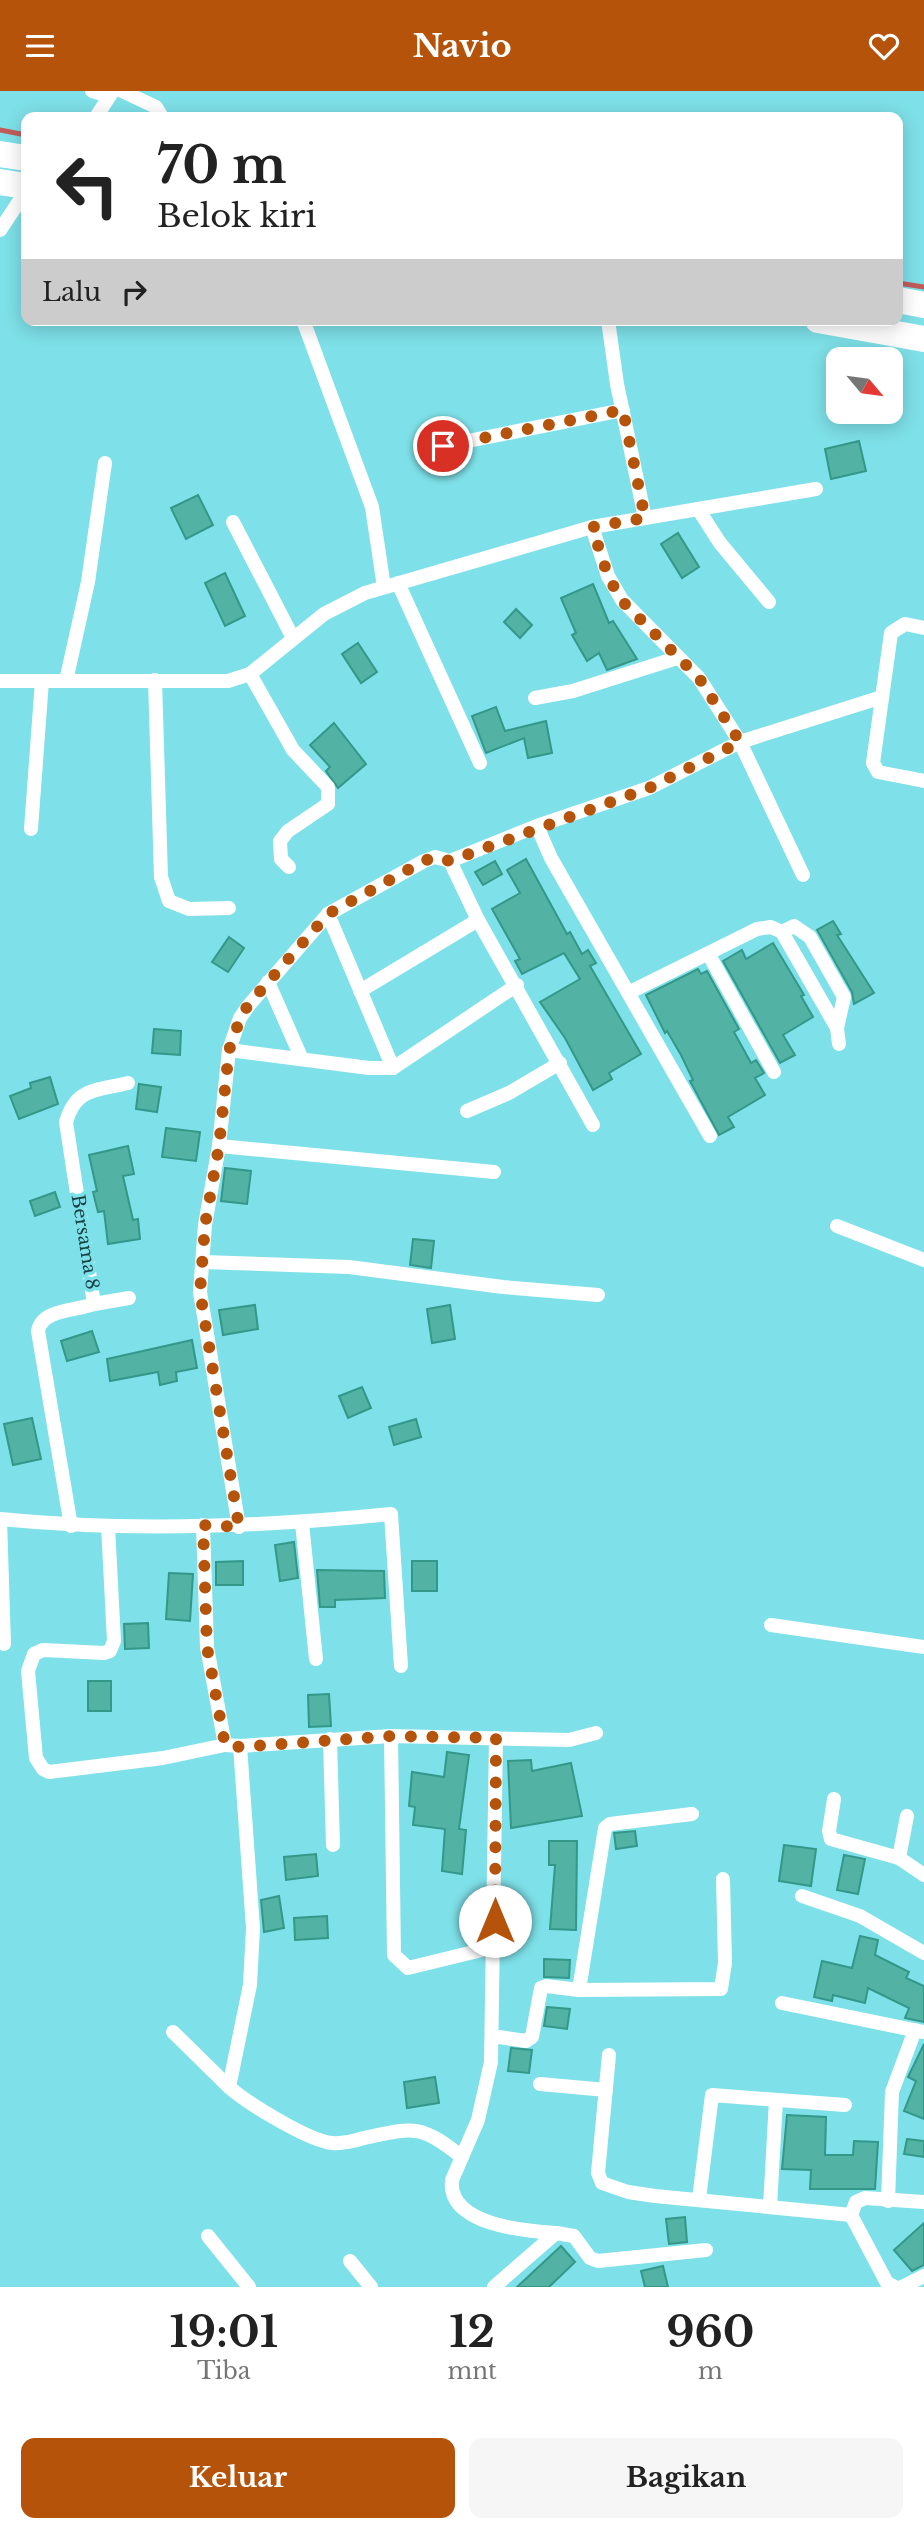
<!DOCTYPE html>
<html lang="id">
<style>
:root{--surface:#fff;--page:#f6f6f6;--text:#222;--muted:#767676;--accent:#b45309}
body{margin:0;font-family:"Libre Baskerville",serif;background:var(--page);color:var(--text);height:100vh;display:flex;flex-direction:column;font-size:26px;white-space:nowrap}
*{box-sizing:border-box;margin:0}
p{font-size:23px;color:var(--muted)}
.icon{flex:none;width:38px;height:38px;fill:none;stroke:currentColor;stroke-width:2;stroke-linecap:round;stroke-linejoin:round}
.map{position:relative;height:2196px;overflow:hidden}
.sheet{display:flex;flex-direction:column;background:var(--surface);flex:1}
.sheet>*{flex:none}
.guide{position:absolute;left:21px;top:21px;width:882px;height:214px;border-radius:14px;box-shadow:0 4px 18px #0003;background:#fff;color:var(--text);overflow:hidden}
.needle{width:46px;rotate:119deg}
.fabs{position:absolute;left:826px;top:256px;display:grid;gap:14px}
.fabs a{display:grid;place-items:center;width:77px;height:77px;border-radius:14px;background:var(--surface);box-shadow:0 4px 18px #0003;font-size:35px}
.pin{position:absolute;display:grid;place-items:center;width:60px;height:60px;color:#fff;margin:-30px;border:4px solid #fff;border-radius:50%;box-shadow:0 2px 7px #0007}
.me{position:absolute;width:77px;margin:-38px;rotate:0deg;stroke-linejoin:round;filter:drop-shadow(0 0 5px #0008)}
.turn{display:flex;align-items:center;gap:24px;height:147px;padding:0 21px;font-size:32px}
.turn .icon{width:91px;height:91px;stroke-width:2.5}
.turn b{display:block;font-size:49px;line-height:60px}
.then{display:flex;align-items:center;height:66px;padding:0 21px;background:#0003;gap:14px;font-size:26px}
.eta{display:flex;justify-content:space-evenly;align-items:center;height:119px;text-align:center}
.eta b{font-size:42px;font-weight:800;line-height:49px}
.action{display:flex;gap:14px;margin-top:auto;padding:14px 21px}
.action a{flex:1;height:80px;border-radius:14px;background:var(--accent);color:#fff;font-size:28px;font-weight:800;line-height:80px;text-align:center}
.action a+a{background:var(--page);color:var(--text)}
header{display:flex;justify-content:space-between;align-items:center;height:91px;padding:0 21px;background:var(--accent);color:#fff;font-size:32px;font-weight:800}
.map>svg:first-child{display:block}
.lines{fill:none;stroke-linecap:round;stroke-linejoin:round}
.stream{stroke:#c25c5b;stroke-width:5}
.building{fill:#52b2a4;stroke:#339789;stroke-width:2}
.street{stroke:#fff;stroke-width:14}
.highway{stroke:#fff;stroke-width:26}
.route{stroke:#b45309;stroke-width:12;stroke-dasharray:0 21.6}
.labels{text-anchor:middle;stroke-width:7;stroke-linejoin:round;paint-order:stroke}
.street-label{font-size:18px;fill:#184245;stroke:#7ee0e8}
</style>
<header><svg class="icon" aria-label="menu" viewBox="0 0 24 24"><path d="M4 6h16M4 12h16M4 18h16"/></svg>Navio<svg class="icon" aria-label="heart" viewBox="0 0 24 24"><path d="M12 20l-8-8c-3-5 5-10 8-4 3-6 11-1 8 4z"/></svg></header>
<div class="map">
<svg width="924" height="2196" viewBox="0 0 924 2196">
<rect width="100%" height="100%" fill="#7ee0e8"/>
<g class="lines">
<g class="stream">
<path d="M0,39L26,44"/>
<path d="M898,192L924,196"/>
</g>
</g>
<g class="building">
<path d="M859,350L866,380L831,388L825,358Z"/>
<path d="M198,404L213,434L186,448L171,417Z"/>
<path d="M678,442L699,476L682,487L661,453Z"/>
<path d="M225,482L245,525L225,535L205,492Z"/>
<path d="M593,493L609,532L613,530L637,568L607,579L599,562L587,570L572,544L576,542L561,507Z"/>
<path d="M516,518L532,534L520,547L504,531Z"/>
<path d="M358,552L377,581L361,592L342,563Z"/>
<path d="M496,616L505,640L546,630L552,662L528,667L524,647L486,662L472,625Z"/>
<path d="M334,632L366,673L338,697L326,680L330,676L310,654Z"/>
<path d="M526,768L567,843L570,841L582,863L588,859L596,872L590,875L641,963L609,982L612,988L593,999L565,947L540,911L580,888L564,862L522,883L515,870L520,868L492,818L520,802L507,779Z"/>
<path d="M495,770L502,783L483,794L475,781Z"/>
<path d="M833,830L841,843L837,844L874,902L854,913L852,901L817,839Z"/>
<path d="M229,846L244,857L228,881L212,871Z"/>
<path d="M773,852L804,904L801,905L813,926L783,944L795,964L780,972L723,870L742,859L746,868Z"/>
<path d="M698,878L701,883L707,880L739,938L734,941L751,972L756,969L764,982L755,987L765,1004L728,1026L734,1036L719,1044L690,990L693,989L681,964L667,940L665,942L646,904Z"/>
<path d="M154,938L181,940L180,964L152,962Z"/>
<path d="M50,986L58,1013L19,1028L10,1005L31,997L30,992Z"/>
<path d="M139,993L161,996L157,1021L136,1018Z"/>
<path d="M166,1037L200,1041L196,1070L162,1066Z"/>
<path d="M128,1055L134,1083L123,1085L133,1129L138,1128L140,1148L108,1153L104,1120L98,1121L93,1101L97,1100L89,1064Z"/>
<path d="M225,1077L251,1080L247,1113L221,1110Z"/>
<path d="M55,1101L60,1116L35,1125L30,1110Z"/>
<path d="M413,1148L434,1150L431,1177L410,1174Z"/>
<path d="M255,1214L258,1238L223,1244L219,1219Z"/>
<path d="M450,1214L455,1248L432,1252L427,1218Z"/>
<path d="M92,1240L99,1261L67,1270L61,1250Z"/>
<path d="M192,1249L197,1277L176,1281L177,1290L160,1294L158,1281L110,1290L107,1268Z"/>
<path d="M362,1296L371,1317L348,1327L339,1305Z"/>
<path d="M32,1327L41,1368L13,1374L4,1333Z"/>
<path d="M416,1328L421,1346L394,1354L389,1336Z"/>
<path d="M294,1451L298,1487L280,1490L275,1454Z"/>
<path d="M243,1470V1494H216V1471Z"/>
<rect x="412" y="1470" width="25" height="30"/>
<path d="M317,1479L384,1480L385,1507L335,1509V1516H320Z"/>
<path d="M169,1482L193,1483L190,1530L166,1528Z"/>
<path d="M148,1532L149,1557L125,1558L124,1533Z"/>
<rect x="88" y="1590" width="23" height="30"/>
<path d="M329,1603L331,1635L309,1636L308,1604Z"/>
<path d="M447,1661L469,1664L459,1738L466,1739L462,1783L442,1780L445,1738L413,1734L415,1716L409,1715L412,1681L444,1686Z"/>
<path d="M531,1669L532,1680L571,1672L582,1725L511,1737L508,1670Z"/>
<path d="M635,1740L637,1755L616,1758L614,1742Z"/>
<path d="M549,1750H577L576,1839L550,1838L555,1774H549Z"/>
<path d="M784,1754L816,1758L811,1795L779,1790Z"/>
<path d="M316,1763L318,1785L286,1789L284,1766Z"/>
<path d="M844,1764L865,1768L858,1803L837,1799Z"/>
<path d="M279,1805L284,1837L264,1841L261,1809Z"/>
<path d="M327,1825L328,1847L295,1849L294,1827Z"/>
<path d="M860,1845L878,1849L875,1864L909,1881L906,1887L924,1895V1931L905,1927L909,1917L868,1897L865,1912L833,1904L832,1910L814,1906L822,1870L852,1877Z"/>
<path d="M544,1868L570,1869L569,1887L544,1886Z"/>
<path d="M547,1916L570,1918L567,1938L544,1935Z"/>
<path d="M924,1953V2028L904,2020L916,1990L908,1986Z"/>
<path d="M511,1957L532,1959L529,1982L508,1980Z"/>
<path d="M435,1986L439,2012L407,2017L404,1991Z"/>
<path d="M787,2024L826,2026L825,2064H853L854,2050L878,2051L875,2098H810L811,2079L782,2078Z"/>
<path d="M907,2048L924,2050V2066L904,2063Z"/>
<path d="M685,2126L687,2151L669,2153L666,2128Z"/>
<path d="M924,2132V2174L912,2180L894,2159Z"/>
<path d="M561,2155L575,2171L549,2196H517Z"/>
<path d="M663,2175L668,2196H645L641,2180Z"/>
</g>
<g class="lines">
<g class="street">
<path d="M92,0L109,5"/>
<path d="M122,0L156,16L162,26"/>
<path d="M96,26L113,0"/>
<path d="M0,139L26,100"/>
<path d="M303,229L372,416L384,496"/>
<path d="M608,229L617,293L645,427"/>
<path d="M443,355L623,319"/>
<path d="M698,418L816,398"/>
<path d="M233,431L293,547"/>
<path d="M592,436L608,485L622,509L699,587L740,651L803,784"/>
<path d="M398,492L480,672"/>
<path d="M924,537L905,533L891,542L873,672L878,681L924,690"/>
<path d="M250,583L293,659L328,696V713L288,740L280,750L281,768L289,776"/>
<path d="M155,589L161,786L169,810L189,818L229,817"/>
<path d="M0,590H228L250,583L324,523L365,502L592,436L698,418L720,452L769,511"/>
<path d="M66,590L88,491L105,372"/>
<path d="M535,607L573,600L677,567"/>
<path d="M537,735L649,697L740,651L882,606"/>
<path d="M31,738L42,590"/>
<path d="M450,770L478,829L593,1034"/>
<path d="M328,823L393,977"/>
<path d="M782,841L794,835L810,846L844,906L837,937L839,953"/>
<path d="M709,864L774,981"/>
<path d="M268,891L301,966"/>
<path d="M360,900L478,829"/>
<path d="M630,901L757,838L771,836L782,841L837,937"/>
<path d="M229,959L369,977H393L517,894"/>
<path d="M467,1020L509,1002L560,972"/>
<path d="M219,1055L494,1081"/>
<path d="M837,1135L924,1169"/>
<path d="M203,1171L349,1176L503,1196L598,1204"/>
<path d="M94,1213L129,1207"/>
<path d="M0,1428C130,1441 261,1436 391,1423L401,1575"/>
<path d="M0,1428L4,1553"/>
<path d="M302,1432L316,1568"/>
<path d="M203,1434L207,1556L225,1654L240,1655L253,1837L250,1894L229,1996C247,2012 309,2050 332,2052C343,2053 354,2050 364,2047C415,2036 420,2033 462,2066"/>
<path d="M71,1435L38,1240C42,1218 76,1220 94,1213L66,1031C76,996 97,1000 128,992"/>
<path d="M108,1435L114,1550L110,1560L104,1562L43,1559L34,1563L28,1580L36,1667L43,1678L49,1681L163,1667L225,1654"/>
<path d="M239,1436L200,1201L205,1134L219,1055L229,959L240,927L249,914L328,823L424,770L435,766L450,770L537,735L551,767L710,1045"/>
<path d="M771,1534L924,1556"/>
<path d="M391,1645L394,1864L408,1877L494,1856"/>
<path d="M330,1648L333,1754"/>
<path d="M240,1655L391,1645L569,1649L596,1642"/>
<path d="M834,1708L829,1740L831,1748L899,1767L924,1784"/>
<path d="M899,1767L907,1725"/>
<path d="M802,1805L860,1825L924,1862"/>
<path d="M579,1899L721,1898L725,1872L723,1788"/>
<path d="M782,1912L923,1941"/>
<path d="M173,1941L229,1996"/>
<path d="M492,1945L526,1950L532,1946L541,1897L546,1895L579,1899L605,1737L610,1733L692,1723"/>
<path d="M609,1964L598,2082L602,2092L628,2101L655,2105L851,2124"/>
<path d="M540,1993L606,1999"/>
<path d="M699,2108L712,2004L845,2014"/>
<path d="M888,2110L892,2001L915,1939"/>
<path d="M770,2116L776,2009"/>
<path d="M851,2124L887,2192L895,2196"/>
<path d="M851,2124L856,2111L865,2107L924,2111"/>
<path d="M556,2142L574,2145L590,2167L598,2170L706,2159"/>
<path d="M208,2145L249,2196"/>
<path d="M350,2170L371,2196"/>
<path d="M494,2196L556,2142C525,2140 447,2134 452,2089L478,2029L491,1971L496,1647"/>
<path d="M902,2196L924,2185"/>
</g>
<g class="highway">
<path d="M0,63L26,67"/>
<path d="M0,91L26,95"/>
<path d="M898,209L924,214"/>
<path d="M818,229L924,248"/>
</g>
</g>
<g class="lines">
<path class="route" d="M443,355L623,319L645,427L592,436L608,485L621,509L699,587L740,651L649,697L450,770L435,766L424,770L328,823L248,914L240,928L229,959L219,1055L205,1134L200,1201L239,1436L203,1434L207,1556L225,1654L240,1656L391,1645L496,1647L495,1830"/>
</g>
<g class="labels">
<g class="street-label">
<text transform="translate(85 1151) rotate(81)" y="6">Bersama 8</text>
</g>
</g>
</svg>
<div class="fabs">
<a><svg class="needle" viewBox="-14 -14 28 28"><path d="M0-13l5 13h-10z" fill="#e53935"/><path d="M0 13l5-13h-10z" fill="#767676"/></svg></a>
</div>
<div class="pin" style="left:443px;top:355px;background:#d93025"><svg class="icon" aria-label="arrive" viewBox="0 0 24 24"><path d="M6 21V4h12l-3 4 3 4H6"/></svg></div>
<svg class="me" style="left:495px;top:1830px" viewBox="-20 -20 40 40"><circle r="19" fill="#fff"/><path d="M0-13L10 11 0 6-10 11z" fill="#b45309"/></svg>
<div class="guide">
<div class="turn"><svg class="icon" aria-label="left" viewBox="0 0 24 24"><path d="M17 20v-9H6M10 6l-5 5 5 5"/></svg><div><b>70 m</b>Belok kiri</div></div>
<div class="then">Lalu<svg class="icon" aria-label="right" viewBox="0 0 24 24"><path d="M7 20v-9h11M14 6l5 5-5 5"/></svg></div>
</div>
</div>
<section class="sheet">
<div class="eta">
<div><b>19:01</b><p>Tiba</p></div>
<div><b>12</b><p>mnt</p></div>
<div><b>960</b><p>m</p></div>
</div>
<div class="action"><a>Keluar</a><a>Bagikan</a></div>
</section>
